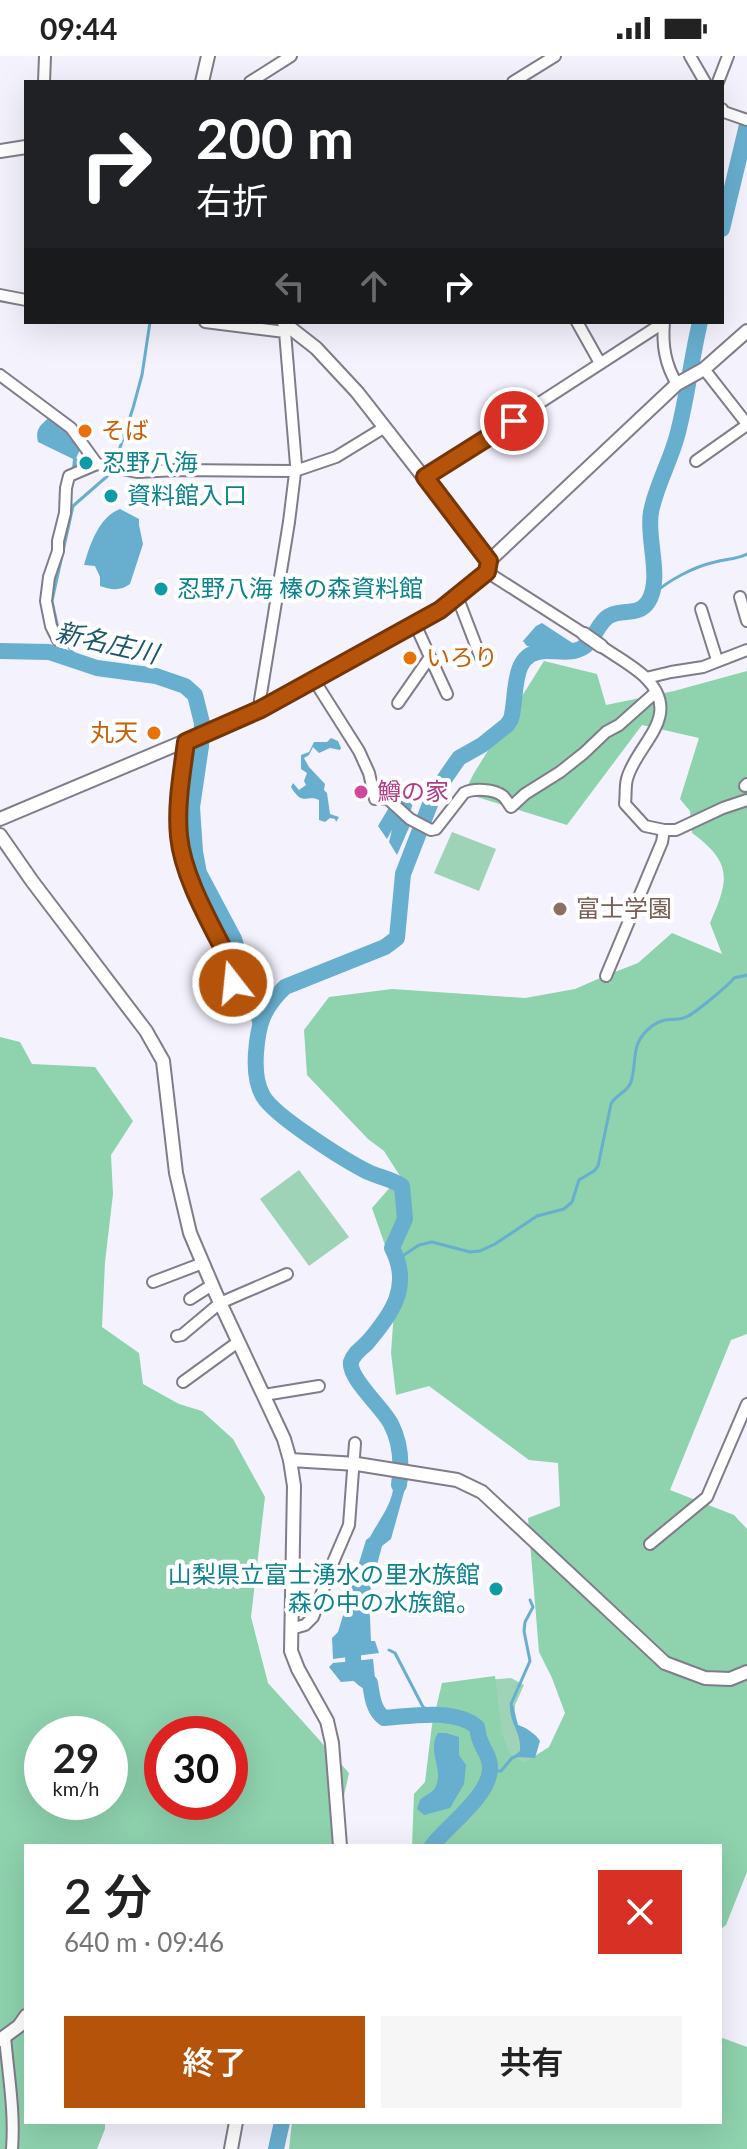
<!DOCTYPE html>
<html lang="ja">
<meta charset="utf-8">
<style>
:root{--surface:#fff;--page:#f6f6f6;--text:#222;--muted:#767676;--accent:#b45309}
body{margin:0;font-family:Lato,"Noto Sans JP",sans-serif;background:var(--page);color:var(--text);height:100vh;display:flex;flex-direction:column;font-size:30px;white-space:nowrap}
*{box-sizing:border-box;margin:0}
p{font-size:26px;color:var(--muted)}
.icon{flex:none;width:44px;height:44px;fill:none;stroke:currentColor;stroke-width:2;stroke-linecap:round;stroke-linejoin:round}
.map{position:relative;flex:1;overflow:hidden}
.panel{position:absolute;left:24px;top:1788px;width:698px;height:280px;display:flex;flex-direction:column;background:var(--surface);border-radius:0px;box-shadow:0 8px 32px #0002}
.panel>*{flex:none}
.guide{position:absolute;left:24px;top:24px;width:700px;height:244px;border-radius:0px;box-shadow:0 8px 32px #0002;background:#202124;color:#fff;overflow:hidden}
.speed{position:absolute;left:24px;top:1660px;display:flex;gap:16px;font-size:40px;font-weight:700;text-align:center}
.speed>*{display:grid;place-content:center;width:104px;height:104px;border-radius:50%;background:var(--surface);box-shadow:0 8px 32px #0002;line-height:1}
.speed small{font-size:20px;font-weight:400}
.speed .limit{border:12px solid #d22;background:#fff;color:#111}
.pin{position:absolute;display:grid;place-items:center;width:68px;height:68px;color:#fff;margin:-34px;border:4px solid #fff;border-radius:50%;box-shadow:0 2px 8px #0007}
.me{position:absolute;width:88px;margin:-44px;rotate:344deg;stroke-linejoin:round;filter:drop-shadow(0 0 6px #0008)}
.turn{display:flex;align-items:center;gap:28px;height:168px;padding:0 40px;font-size:36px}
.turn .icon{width:104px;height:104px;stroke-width:2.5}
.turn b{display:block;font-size:56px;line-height:68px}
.lanes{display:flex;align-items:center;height:76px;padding:0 40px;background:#0003;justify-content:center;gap:40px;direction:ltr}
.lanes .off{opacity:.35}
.round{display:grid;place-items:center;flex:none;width:84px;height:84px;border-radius:0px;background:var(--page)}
.headline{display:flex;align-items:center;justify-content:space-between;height:136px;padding:0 40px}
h1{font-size:48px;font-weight:600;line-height:60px}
.primary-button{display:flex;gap:16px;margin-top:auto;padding:16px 40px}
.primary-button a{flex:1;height:92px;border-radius:0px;background:var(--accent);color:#fff;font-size:32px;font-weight:600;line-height:92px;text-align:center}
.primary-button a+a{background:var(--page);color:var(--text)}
.status{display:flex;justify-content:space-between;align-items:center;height:56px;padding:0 40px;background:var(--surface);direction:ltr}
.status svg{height:22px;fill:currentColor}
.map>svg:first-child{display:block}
.green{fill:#9fd3b7}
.forest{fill:#8ed2ae;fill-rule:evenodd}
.water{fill:#68aecf}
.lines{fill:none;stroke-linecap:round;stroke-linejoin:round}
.stream{stroke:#68aecf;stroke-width:3}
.river{stroke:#68aecf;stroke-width:16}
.minor-casing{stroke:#807c89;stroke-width:14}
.tertiary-casing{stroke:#807c89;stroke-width:16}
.minor{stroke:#fff;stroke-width:10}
.tertiary{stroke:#fff;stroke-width:12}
.route-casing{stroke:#753606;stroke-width:20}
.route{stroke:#b45309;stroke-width:14}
.food-dot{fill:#e8710a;stroke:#fff;stroke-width:3}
.culture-dot{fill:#0f9aa8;stroke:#fff;stroke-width:3}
.hotel-dot{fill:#d1479c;stroke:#fff;stroke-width:3}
.education-dot{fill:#8d6e63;stroke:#fff;stroke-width:3}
.labels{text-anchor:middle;stroke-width:8;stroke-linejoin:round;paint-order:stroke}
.food-label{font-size:24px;fill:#c56008;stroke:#fff;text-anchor:start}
.culture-label{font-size:24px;fill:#0d838f;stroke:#fff;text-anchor:start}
.hotel-label{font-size:24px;fill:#b23c85;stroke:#fff;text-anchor:start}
.education-label{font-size:24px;fill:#785e54;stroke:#fff;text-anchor:start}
.water-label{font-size:26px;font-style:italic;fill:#1e566e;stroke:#fff}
</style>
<div class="status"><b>09:44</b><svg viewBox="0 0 49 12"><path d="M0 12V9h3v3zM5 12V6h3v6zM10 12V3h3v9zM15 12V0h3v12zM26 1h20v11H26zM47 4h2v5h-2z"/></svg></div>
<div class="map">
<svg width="747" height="2093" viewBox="0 0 747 2093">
<rect width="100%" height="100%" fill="#f4f2fd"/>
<g class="green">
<path d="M452,776L496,793L479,835L434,817Z"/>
<path d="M299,1114L349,1181L309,1210L260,1143Z"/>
<path d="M511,1622L524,1629L515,1649L514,1668L521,1676L534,1706L499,1727L488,1624Z"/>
</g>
<g class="forest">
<path d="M544,605L597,618L606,649L674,635L747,615V1278L731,1284L670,1434L734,1459L747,1473V1816L726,1869L720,1874V1790H412L414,1738L425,1726L432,1669L442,1627L495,1620L502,1678L509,1696L524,1707L549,1691L565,1657L552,1622L539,1596L528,1462L560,1450L558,1407L529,1404L429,1330L396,1339L391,1297L395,1241L394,1215L372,1152L400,1120L384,1095L368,1083L307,1019L304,974L329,941L392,933L525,942L575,933L607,919L638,907L672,877L722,898L710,867C729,824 733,807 692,777L690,755L680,743L699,682L642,669L567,769L464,737L474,717Z"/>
<path d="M0,981L20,986L32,1008L95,1011L133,1065L111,1099L113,1138L105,1206L102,1271L139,1297L143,1328L179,1348L202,1355L233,1383L265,1441L251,1561L268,1627L349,1717L333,1790H26V2066H105V2073L97,2093H0ZM42,1678H110V1746H42ZM162,1678H230V1746H162Z"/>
<path d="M720,1981L747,1991V2093H289L292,2066H720Z"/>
</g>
<g class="water">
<path d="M50,361L72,379L82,390L76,402L82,406L81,410L72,413L73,403L38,386C35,373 40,369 50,361Z"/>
<path d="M120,453L139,463V469L143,488L130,528C121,535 111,534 100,530V521L95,510L84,509C90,488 99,461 120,453Z"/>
<path d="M542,567L577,590L571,595L563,596L527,590L523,585L536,570Z"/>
<path d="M331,682L338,685L341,692L340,694L330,692L319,697L313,691L309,699L304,702L309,711L325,728L324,734L327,737L330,758L339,761L336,766L335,763L330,762L325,766L319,764V744C306,738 303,751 291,731L293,727L299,734L306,729L304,725L307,717L301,713V699L309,696L314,686H327Z"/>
<path d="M410,734L415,741L408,763L411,767L397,799L389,786L392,774L387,783L378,770L394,743Z"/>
<path d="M393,1420L408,1422L391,1483L382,1490L369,1539L371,1585H375L379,1597L333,1603L332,1582L338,1576L366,1484L370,1481C380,1462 397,1443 393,1420Z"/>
<path d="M373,1603L376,1632L353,1625L341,1626L329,1611L333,1607Z"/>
<path d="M510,1649H513L518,1669C525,1671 536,1678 540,1685L535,1702L516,1701L515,1699L520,1695C522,1677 509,1667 510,1649Z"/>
<path d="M438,1677H446L459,1681V1699L466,1709L464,1728L450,1752L424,1759L417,1753L420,1744C425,1739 432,1737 435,1732C445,1714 426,1695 438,1677Z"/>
</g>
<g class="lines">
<g class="stream">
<path d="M652,539C669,524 693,511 715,506C726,503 737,503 747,498"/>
<path d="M59,577L52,545L73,450L112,416L133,352L142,319L150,266"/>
<path d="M63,583L76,601L85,609"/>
<path d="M398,1203L419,1189L432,1186L470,1196L480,1195L495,1188L537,1160L564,1153L572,1146L579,1124L594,1115L598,1110L611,1048C616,1038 628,1036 631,1026C638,1003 629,988 652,970C667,959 673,967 686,961C693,959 730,928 734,922L747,919"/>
<path d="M389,1594L395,1597L423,1651L435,1657"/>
<path d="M512,1652L511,1648L530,1605L524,1575L525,1566L533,1551L530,1544"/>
<path d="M490,1715H501L512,1702L519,1699"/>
</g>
<g class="river">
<path d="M722,173L747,69"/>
<path d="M0,595L49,596L97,612L156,620L185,630L195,639L202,667L201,690L192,751L195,796L199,817L234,883L260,965"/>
<path d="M399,1429C402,1408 401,1387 391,1368C384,1353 348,1322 351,1306C353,1298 362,1292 367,1287C392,1258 412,1230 392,1192L405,1163L402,1130C392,1123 379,1121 368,1116C346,1105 274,1060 263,1040C256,1028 255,1011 256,997C258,968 263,952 285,931L385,891L397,882L403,818L434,738L459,702L482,689L507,669L511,663C518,639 509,595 546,595C558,595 572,598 582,592C594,586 597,567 609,560C622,552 638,561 648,546C663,523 646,482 651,456C656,430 670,406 677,380C687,343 691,304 700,266"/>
<path d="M355,1580C352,1600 349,1616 370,1627C372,1639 373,1654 384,1662C411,1660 455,1652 477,1671C478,1675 478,1680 480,1684C483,1694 491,1701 490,1714C488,1741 448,1769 432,1790"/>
<path d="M276,2093L282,2066"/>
</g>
<defs>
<g id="minor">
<path d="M690,0L705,26"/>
<path d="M44,26L45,0"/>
<path d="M250,26L291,0"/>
<path d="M513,26L555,0"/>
<path d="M718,26L728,0"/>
<path d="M722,53L724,56L747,64"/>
<path d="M0,239L26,244"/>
<path d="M205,266L285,276L296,409L289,466L260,644L261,653"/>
<path d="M577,266L600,307"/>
<path d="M664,266C662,289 665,308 677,328"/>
<path d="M704,313L747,368"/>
<path d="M0,319L71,372L97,408L137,416L178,414L295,415L336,401L385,371"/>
<path d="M696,405L747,369"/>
<path d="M425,421L663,267V266"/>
<path d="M487,516L584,578"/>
<path d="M457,540L480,600"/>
<path d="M740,541L747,565"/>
<path d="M701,553L717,604"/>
<path d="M58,584L51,570L46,545L49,521L58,495V485L65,457L66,432L69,420L97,408"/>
<path d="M601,590C615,600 634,610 646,622C684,661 636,688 627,723C625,730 626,740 625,748L645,770L664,774H676L723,752L747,744"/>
<path d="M430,601L447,638"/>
<path d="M646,622L671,616L703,611L747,594"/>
<path d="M314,624L359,695L369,717L375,743L387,742L410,763L431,774L436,773L464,737C474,732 494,733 503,740C506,743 508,747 511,751L525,738L560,716L584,697L606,676L619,669L656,636"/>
<path d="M398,647L430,601L415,568"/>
<path d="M186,686C182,717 176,749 179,780C183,824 214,872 233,912V927L237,935"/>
<path d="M745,730L747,728"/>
<path d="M606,920L662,786L664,774"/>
<path d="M153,1226L203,1207"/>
<path d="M190,1243L212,1229"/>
<path d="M177,1280L182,1279L220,1247L287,1218"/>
<path d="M183,1326L238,1286"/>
<path d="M264,1339L319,1330"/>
<path d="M650,1488L707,1441L747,1348"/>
<path d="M291,1573L305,1569L313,1561L334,1504L349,1469L355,1387"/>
<path d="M5,1980C8,2018 15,2054 12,2093"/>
</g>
<g id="tertiary">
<path d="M202,26L208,0"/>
<path d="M0,95L26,91"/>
<path d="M284,267L316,292L357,336L489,505"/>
<path d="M584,578L601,590"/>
<path d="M0,763L261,653L440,554L487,516L489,505L677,328L704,313L747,275"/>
<path d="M0,779L32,825L146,975L163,1005L176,1117L190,1177L216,1238L284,1383L290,1404L294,1430L291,1595L298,1613L327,1665L332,1687L340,1790"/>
<path d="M290,1404L357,1408L457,1424L482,1436L665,1607L705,1622L730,1623L747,1616"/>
<path d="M0,1984L19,1970L26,1960"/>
<path d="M231,2093L236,2066"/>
</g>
</defs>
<use href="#minor" class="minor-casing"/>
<use href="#tertiary" class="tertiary-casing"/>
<use href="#minor" class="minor"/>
<use href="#tertiary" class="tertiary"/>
</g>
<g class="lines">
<defs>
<path id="route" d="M233,927V912C214,873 183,823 179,780C176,749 182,717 186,686L261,653L440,554L487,516L489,505L425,421L514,365"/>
</defs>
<use href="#route" class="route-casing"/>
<use href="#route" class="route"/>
</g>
<g class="food-dot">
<circle cx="85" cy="375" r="8"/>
<circle cx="410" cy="602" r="8"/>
<circle cx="154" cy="677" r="8"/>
</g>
<g class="culture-dot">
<circle cx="86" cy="407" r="8"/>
<circle cx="111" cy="440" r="8"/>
<circle cx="161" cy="533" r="8"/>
<circle cx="496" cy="1533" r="8"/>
</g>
<circle class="hotel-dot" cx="361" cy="736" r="8"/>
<circle class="education-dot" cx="560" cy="853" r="8"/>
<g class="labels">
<g class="food-label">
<text x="101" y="383">そば</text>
<text x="426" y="610">いろり</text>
<text x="138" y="685" text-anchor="end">丸天</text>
</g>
<g class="culture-label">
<text x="102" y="415">忍野八海</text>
<text x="127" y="448">資料館入口</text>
<text x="177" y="541">忍野八海 榛の森資料館</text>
<text x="480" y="1527" text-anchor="end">山梨県立富士湧水の里水族館<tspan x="480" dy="28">森の中の水族館。</tspan></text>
</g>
<g class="hotel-label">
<text x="377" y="744">鱒の家</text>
</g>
<g class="education-label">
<text x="576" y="861">富士学園</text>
</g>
<g class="water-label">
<text transform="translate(107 587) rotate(13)" y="9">新名庄川</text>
</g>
</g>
</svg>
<div class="speed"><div>29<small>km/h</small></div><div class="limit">30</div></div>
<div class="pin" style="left:514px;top:365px;background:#d93025"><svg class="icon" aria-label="arrive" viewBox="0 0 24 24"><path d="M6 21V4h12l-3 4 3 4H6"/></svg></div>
<svg class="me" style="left:233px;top:927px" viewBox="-20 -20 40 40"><circle r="17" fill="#b45309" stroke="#fff" stroke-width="3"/><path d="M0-11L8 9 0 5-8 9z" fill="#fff"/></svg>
<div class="guide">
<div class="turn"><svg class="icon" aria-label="right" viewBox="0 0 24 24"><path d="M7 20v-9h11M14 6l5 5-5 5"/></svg><div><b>200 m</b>右折</div></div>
<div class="lanes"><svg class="icon off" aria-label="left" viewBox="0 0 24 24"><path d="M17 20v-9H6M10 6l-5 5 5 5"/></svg><svg class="icon off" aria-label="ahead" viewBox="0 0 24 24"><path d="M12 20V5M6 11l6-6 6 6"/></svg><svg class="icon" aria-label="right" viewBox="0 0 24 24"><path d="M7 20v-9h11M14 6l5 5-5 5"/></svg></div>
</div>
<section class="panel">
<div class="headline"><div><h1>2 分</h1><p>640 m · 09:46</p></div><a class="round" style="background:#d93025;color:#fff"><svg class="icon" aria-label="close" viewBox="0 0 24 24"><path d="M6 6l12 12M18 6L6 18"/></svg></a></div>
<div class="primary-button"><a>終了</a><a>共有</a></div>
</section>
</div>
